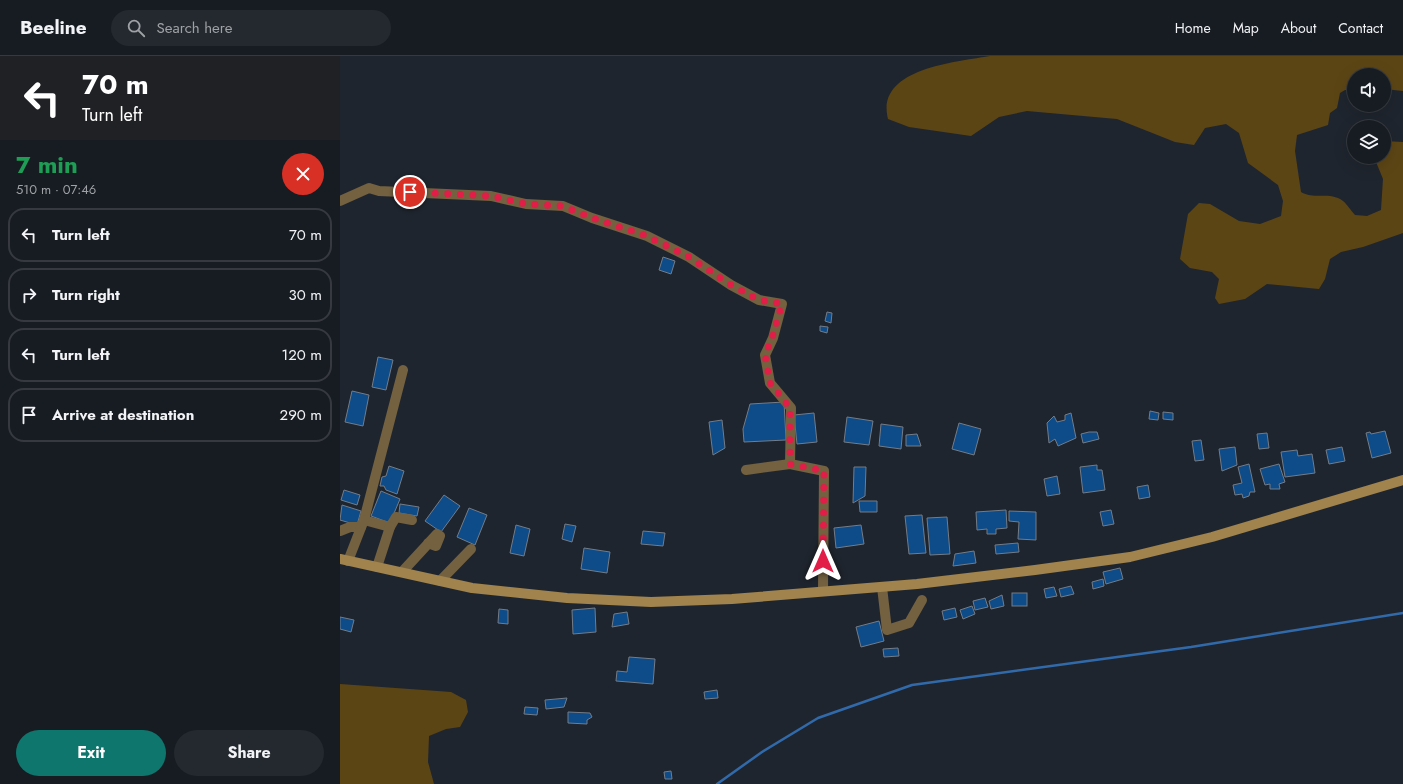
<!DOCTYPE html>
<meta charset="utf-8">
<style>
:root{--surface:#171c22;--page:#24292f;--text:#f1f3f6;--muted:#9ea1a5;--line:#363a40;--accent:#0f766e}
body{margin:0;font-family:Jost,sans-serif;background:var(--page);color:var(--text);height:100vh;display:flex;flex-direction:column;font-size:15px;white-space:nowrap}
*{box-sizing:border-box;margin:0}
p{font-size:13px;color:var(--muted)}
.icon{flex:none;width:22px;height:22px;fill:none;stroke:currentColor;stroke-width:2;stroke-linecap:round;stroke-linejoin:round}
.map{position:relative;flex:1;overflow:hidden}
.drawer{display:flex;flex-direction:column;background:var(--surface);width:340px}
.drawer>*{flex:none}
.hud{background:#202124;color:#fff;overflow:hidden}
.buttons{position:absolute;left:1007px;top:12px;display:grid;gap:8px}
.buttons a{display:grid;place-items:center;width:44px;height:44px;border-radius:50%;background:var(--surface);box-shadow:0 4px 16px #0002,0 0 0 1px var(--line);font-size:20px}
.pin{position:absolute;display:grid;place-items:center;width:34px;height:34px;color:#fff;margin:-17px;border:2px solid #fff;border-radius:50%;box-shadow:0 1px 4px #0007}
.me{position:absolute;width:44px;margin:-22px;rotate:0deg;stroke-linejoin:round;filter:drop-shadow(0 0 3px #0008)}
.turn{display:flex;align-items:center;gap:14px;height:84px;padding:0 16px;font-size:18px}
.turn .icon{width:52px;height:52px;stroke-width:2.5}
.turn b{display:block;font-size:28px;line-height:34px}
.round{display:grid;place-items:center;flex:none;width:42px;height:42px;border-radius:21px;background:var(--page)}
.overview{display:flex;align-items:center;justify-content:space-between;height:68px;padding:0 16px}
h1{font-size:24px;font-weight:700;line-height:30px;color:#1e9e55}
.action{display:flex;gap:8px;margin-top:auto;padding:8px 16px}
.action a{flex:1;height:46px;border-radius:24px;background:var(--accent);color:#fff;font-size:16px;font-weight:700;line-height:46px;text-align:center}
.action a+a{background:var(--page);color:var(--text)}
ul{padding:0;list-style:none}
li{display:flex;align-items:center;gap:12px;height:54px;margin:0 8px 6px;padding:0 8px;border:2px solid var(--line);border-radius:16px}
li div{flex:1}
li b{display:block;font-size:15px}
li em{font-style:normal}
header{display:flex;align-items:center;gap:24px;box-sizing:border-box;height:56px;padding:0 20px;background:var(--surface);border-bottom:1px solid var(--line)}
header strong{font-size:19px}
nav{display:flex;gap:22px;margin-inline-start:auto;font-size:14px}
.search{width:280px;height:36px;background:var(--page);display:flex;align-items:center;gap:10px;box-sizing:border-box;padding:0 14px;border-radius:22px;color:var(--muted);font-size:15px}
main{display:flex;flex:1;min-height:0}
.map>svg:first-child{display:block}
.forest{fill:#5c4515}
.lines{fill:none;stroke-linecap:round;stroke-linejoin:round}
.stream{stroke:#316aab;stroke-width:2.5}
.building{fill:#0d4b89;stroke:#747c86}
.street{stroke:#736140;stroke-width:10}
.secondary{stroke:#a0834d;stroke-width:10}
.route{stroke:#e11d48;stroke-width:7;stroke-dasharray:0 12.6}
</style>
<header>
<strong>Beeline</strong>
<div class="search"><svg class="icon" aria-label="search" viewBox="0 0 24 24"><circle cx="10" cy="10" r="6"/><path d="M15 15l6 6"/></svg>Search here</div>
<nav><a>Home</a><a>Map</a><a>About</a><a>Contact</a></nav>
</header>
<main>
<section class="drawer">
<div class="hud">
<div class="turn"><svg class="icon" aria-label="left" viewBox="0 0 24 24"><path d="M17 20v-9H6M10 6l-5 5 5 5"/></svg><div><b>70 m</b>Turn left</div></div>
</div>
<div class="overview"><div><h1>7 min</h1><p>510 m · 07:46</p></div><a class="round" style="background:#d93025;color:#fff"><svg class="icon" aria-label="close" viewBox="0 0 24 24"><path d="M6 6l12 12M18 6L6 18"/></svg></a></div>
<ul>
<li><svg class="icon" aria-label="left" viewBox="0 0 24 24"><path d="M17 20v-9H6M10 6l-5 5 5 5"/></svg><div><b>Turn left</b></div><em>70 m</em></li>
<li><svg class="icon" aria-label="right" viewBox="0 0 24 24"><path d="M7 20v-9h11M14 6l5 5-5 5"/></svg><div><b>Turn right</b></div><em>30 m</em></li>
<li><svg class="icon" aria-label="left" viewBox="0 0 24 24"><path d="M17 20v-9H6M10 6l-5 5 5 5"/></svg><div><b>Turn left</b></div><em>120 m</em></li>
<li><svg class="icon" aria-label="arrive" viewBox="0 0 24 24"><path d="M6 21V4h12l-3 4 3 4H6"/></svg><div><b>Arrive at destination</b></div><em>290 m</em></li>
</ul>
<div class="action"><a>Exit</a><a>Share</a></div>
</section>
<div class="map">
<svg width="1063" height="728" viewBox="0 0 1063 728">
<rect width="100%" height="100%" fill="#1f252e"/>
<g class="forest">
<path d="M650,0H1063V35L1044,33V19H1014V34H1005L1000,37L997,52L990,57L988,69L957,79L955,95L961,136C974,144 990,135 1003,145C1007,148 1011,155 1015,159L1027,160L1041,154L1043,123L1034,101H1044V85L1063,86V177L1023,191L1001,196L990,203L985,223L979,233L927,228L905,243L879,248L875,242L879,223L872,216L850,212L840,203L848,158L859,147L870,148L899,165L920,168L941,160L943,145L938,129L908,107L899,77L886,68L865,72L854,89L835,86L777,63L687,55L659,61L631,80L569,71L548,63C535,12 617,6 650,0Z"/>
<path d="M0,628L111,636L126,644L128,656L120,671L106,673L89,680L88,706L94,728H0Z"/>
</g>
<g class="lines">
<path class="stream" d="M377,728L422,696L478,662L572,629L851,591L1063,557"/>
</g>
<g class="building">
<path d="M323,201L335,205L331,218L319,214Z"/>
<path d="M487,256L492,257L491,267L485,265Z"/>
<path d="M480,270L488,271L487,277L480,275Z"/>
<path d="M38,301L53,304L46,334L32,331Z"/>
<path d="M12,335L29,339L23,370L5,366Z"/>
<path d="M444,346L446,384L404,386L403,373L410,348Z"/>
<path d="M810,355L819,357L818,364L809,363Z"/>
<path d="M823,356L833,357V364L823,363Z"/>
<path d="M474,357L477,386L457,388L454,359Z"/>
<path d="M731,357L736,382L718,390L715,383L709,387L707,367L714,360L717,366L725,364V359Z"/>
<path d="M507,361L533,365L529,389L504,386Z"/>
<path d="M382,364L385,392L373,399L369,366Z"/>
<path d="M619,367L641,373L634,399L612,393Z"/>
<path d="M541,368L563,371L561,393L539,390Z"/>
<path d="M1045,375L1051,397L1032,402L1026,377L1030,376L1031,378Z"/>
<path d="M749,376H757L759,383L743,387L741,378Z"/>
<path d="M927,377L929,392L919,393L917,378Z"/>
<path d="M577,378L581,390H566V379Z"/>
<path d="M861,384L864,404L855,405L852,385Z"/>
<path d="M895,391L897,409L882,415L879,393Z"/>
<path d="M1002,391L1005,405L989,408L986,394Z"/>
<path d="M957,394L958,400L972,398L975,417L945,421L941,396Z"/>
<path d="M909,408L915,436H910L909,440L903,442L902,438L895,439L893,429L902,427L898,411Z"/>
<path d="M939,408L945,426L939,428L940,433H930V428L925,429L920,413Z"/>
<path d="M757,409V414H762L765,434L743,437L740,411Z"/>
<path d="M49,410L64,415L57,438L46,434L44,430H40L42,421L46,420Z"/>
<path d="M514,411H526L525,440L513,447Z"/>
<path d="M717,420L720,438L707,440L704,423Z"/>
<path d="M808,429L810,441L799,443L797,431Z"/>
<path d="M4,434L20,439L17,449L1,444Z"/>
<path d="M41,435L60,443L50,467L31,460Z"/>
<path d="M104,439L120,450L101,476L85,465Z"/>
<path d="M519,445H537V456H520Z"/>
<path d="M60,448L79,451L77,460L59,457Z"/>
<path d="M2,449L21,455L17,469L0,464Z"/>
<path d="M129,452L147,459L135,489L117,481Z"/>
<path d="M666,454L667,472L656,473V478H647V473L637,474L636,456Z"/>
<path d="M771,454L774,468L763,470L760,456Z"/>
<path d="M669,455L696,456V484L678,483L679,466L669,465Z"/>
<path d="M582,459L586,497L569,498L565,460Z"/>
<path d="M607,461L610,498L590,499L587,462Z"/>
<path d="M225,468L236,470L232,486L222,483Z"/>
<path d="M176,469L190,473L184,500L170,497Z"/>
<path d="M521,469L524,488L496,492L494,472Z"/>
<path d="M303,475L325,477L323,490L301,488Z"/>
<path d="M678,487L679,496L656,498L655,489Z"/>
<path d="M244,492L270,496L267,517L241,513Z"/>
<path d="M634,495L636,507L613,510L615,498Z"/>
<path d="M780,512L783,523L766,528L763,516Z"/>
<path d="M763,523L764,530L753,533L752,526Z"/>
<path d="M731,530L734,538L721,541L719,533Z"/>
<path d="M714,531L717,540L706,542L704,533Z"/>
<rect x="672" y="537" width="15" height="13"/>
<path d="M662,539L664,550L651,553L649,545Z"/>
<path d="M645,542L648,551L635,554L633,545Z"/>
<path d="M632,550L635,558L623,563L620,554Z"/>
<path d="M255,552L256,576L233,578L232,554Z"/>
<path d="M615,552L617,561L604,564L602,555Z"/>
<path d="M159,553L168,554V568L158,567Z"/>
<path d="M287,556L289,568L272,571L274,558Z"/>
<path d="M0,561L14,564L11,576L0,573Z"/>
<path d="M539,565L544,585L521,591L516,571Z"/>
<path d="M558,592L559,600L544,601L543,593Z"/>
<path d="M289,601L315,603L313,628L276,625L277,615L287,616Z"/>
<path d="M377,634L378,642L365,643L364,636Z"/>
<path d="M227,642L224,651L206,653L205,644Z"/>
<path d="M185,651L198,652L197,659L184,658Z"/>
<path d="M228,656L250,657L252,661L247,664V668L228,667Z"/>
<path d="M331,715L332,723H325L324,716Z"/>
</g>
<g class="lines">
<g class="street">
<path d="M0,145L29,132L39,135L151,140L186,148L223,150L252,162L307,180L349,201L391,229L419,244L442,248L433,282L425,299L430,327L451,352L450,408"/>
<path d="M406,414L450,408L484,415L483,535"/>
<path d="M24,464L50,471L56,461L72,464"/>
<path d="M0,475L10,471H21"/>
<path d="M8,505L24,464L63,314"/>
<path d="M37,511L50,471"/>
<path d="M62,516L97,478L100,480L96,490L88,487"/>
<path d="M100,525L131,493"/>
<path d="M542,531L547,574L569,567L582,544"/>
</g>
<path class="secondary" d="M0,503L132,532L227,542L311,546L392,543L577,528L695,514L790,501L872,481L1063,424"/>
</g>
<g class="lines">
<path class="route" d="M70,136L151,140L186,148L223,150L252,162L307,180L349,201L391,229L419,244L442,248L432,282L425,299L430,327L450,352V408L484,415L483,505"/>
</g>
</svg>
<div class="buttons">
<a><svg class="icon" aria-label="sound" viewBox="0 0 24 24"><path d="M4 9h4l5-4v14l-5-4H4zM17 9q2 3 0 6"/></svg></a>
<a><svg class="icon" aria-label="layers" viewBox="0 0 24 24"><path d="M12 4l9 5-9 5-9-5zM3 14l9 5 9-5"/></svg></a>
</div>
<div class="pin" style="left:70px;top:136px;background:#d93025"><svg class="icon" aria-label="arrive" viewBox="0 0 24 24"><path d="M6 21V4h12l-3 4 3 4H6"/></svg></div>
<svg class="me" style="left:483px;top:505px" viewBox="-20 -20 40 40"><path d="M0-17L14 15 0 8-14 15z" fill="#e11d48" stroke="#fff" stroke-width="4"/></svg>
</div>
</main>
